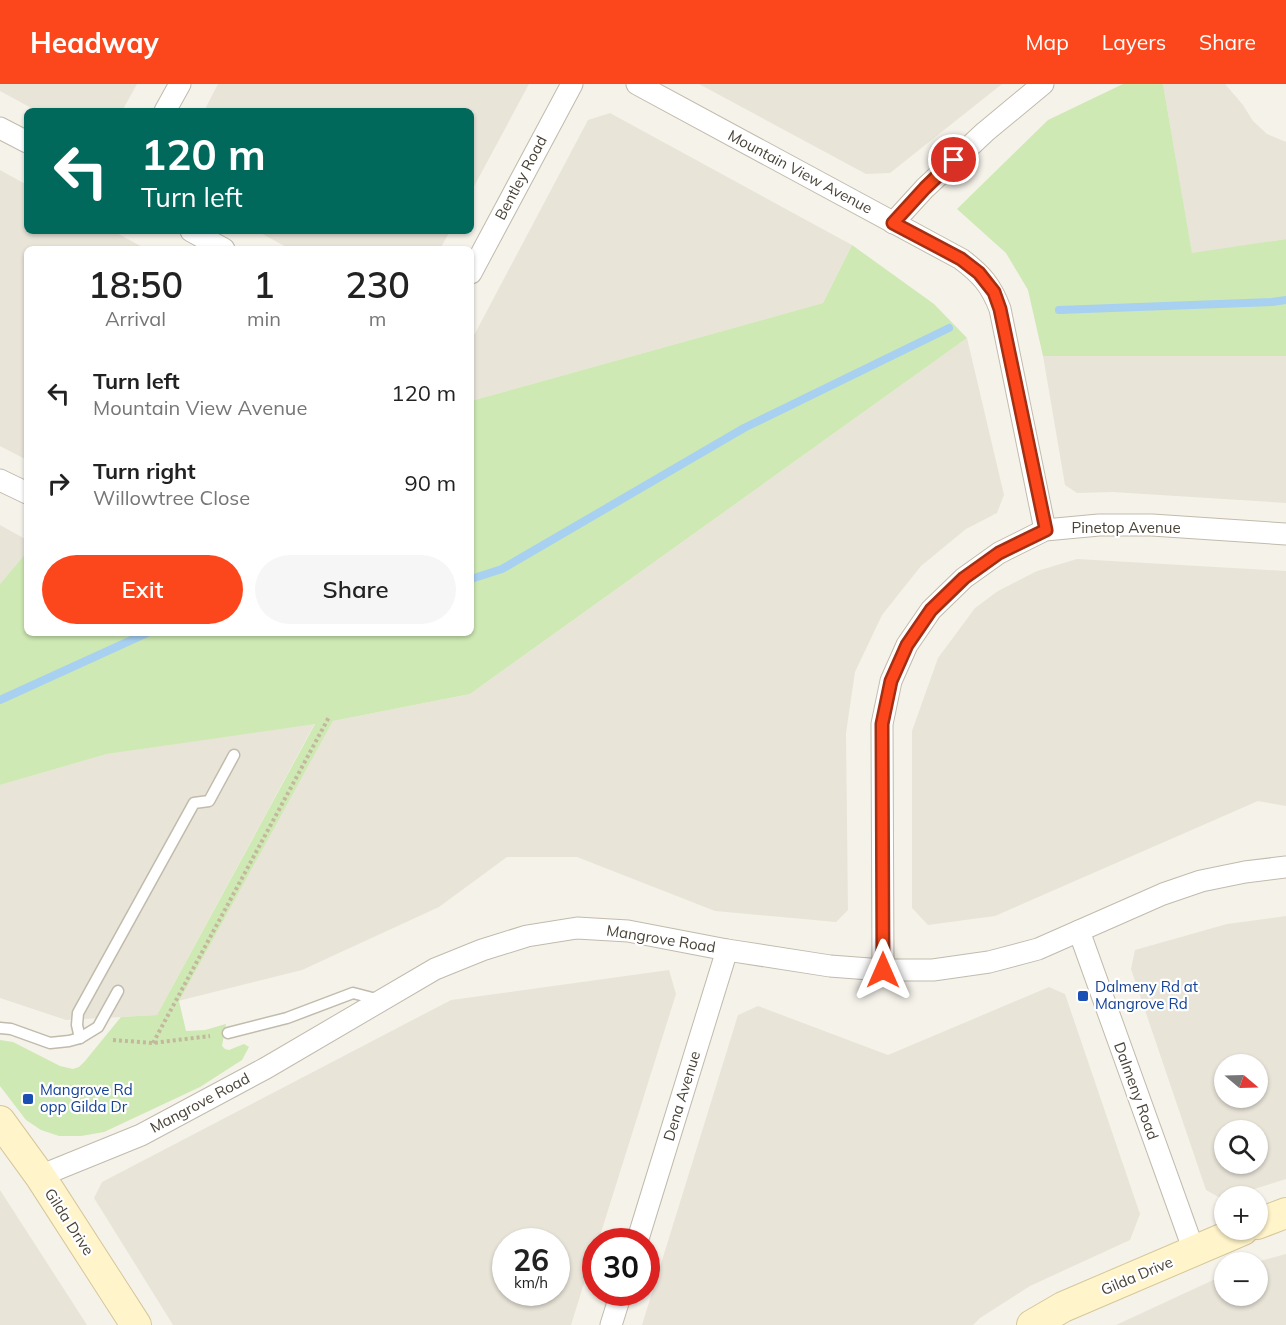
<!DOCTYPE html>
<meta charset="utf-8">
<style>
:root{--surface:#fff;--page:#f6f6f6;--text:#222;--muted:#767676;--accent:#fb471b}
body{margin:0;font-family:Mulish,sans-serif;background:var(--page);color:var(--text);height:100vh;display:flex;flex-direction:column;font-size:22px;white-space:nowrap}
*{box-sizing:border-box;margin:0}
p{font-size:20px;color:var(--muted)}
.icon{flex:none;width:33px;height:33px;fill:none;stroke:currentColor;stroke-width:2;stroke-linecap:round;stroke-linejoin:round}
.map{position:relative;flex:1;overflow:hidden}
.sheet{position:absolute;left:24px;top:162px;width:450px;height:390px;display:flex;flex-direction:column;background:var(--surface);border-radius:9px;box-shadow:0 2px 4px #0004}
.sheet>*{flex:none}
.hud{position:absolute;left:24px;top:24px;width:450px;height:126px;border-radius:9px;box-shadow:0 2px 4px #0004;background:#00695c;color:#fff;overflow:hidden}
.needle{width:39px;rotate:109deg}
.controls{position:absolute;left:1214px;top:970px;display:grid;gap:12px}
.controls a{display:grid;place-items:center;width:54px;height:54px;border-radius:50%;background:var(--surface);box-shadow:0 2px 4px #0004;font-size:30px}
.speed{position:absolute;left:492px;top:1144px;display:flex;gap:12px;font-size:30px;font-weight:700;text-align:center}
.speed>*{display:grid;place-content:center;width:78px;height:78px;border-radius:50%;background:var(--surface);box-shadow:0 2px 4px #0004;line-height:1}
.speed small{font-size:15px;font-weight:400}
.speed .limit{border:9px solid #d22;background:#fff;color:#111}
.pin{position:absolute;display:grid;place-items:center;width:51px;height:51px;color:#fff;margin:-26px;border:3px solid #fff;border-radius:50%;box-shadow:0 2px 6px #0007}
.me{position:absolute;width:66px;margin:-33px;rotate:0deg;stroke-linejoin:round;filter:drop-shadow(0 0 4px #0008)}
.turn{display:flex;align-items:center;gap:21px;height:126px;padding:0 18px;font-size:27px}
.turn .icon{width:78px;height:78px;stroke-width:2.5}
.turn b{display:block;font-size:42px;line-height:51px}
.eta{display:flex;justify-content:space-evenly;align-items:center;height:102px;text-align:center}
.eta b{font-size:36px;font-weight:600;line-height:42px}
.action{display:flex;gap:12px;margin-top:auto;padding:12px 18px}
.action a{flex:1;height:69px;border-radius:36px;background:var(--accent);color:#fff;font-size:24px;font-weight:600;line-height:69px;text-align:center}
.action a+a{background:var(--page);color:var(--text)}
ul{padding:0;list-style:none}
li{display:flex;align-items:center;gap:18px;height:90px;padding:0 18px}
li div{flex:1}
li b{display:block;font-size:22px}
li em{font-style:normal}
header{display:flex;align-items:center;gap:36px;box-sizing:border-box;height:84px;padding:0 30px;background:var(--accent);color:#fff}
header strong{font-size:28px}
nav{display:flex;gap:33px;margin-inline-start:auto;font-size:21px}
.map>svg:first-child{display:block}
.residential{fill:#e9e4d8;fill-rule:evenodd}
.green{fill:#cee9b3}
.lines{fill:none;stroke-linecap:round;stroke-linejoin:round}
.stream{stroke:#a7d0f1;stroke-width:8}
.lane-casing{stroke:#c1bbac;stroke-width:13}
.street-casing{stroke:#c1bbac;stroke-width:23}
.secondary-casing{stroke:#d5c79a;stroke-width:32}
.path{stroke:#c3b79d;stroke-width:4;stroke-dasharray:3 3;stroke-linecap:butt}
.lane{stroke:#fff;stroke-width:10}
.street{stroke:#fff;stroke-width:21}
.secondary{stroke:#fff4ca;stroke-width:30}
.route-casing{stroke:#a32e12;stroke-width:15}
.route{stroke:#fb471b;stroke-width:10}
.transit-dot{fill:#1a4fb4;stroke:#fff;stroke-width:2}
.labels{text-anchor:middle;stroke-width:4.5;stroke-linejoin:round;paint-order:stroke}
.street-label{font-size:15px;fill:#494338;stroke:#fff}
.transit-label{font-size:15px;fill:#164399;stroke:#fff;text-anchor:start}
</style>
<header>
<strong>Headway</strong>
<nav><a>Map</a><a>Layers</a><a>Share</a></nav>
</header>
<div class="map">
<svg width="1286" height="1241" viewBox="0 0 1286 1241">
<rect width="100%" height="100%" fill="#f5f2ea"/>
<g class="residential">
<path d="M0,0H137L122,27H37L0,7Z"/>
<path d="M218,0H529L471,108V27H204Z"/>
<path d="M699,0H1002L890,89L866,90Z"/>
<path d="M1163,0H1225L1243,21L1253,37L1267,50L1286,58V155L1192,170Z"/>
<path d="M610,29L852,161L823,219L471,317V257L588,36Z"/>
<path d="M0,86L27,101V147H113L146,165H27V376L0,362Z"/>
<path d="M257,147H450L440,165H290Z"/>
<path d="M967,254L1004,411L997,429L966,445L921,482L882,531L855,588L846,649L848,826L836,838L715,827L577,773H507L439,823L302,886L178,917L333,637L470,610Z"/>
<path d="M1043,272H1286V419L1112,408L1077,409L1065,401Z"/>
<path d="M0,441L27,456V468L0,500Z"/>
<path d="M1077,475L1286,487V722L1258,717L995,832L928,841L912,824V647L938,574L975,524L998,507L1037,487Z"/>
<path d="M315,639L157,931L66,936L0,914V701L107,670Z"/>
<path d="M1286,832V1095L1222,1115L1206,1106L1131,885L1135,866L1227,840ZM1224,981H1257V1014H1224ZM1224,1047H1257V1080H1224Z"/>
<path d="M669,886L676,910L598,1158H596L595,1164L571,1241H173L94,1114L102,1098L451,916ZM506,1158H556V1209H506Z"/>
<path d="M1049,903L1065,910L1140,1130L1130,1156L1030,1202L980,1234L973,1241H642L738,931L758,922L888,971Z"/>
<path d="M0,1106L87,1241H0Z"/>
<path d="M1286,1170V1241H1116L1224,1191V1212H1257V1179H1253Z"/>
</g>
<g class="green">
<path d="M1123,0H1163L1192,169L1286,155V272H1043L1028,206L1006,169L957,125L1048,36Z"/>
<path d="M852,161L934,220L967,254L470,610L333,637L179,917L186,947L205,946L226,940L222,962L225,965L229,966L244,960L249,963L242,976L200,1003L104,1048L81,1052H59L41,1046L26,1036L0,1002V956L13,958L60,982L73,985L79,983L85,977L121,933L157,931L315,640L107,670L0,701V500L27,468V549H471V317L823,219Z"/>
</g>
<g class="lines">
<g class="stream">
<path d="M1059,226L1272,218L1286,216"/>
<path d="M471,495L502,485L744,344L949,244"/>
<path d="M0,616L147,549"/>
</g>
<defs>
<g id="lane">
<path d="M0,944L11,945L50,959L69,957L80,954L98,943L118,907"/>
<path d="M228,949L287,934L353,909L380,916"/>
<path d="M80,954L77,941L78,929L194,719L209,717L234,671"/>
</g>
<g id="street">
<path d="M637,0L961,175C981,190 991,201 1000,225L1045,446"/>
<path d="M165,27L180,0"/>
<path d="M0,44L27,58"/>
<path d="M893,139L925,104L985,48L1043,0"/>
<path d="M191,147L224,165"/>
<path d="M471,189L572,0"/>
<path d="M0,396L27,409"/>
<path d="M1079,847L1194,1167"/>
<path d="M883,886L882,640L891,597L907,561L931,526L964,494L999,469L1045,446L1099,441H1152L1286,450"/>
<path d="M40,1092L141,1051L266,984L435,885L482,866L527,852L577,844L628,847L727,866L830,882L883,886H933L989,878L1038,865L1163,810L1201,797L1245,788L1286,783"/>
<path d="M637,1158L727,866"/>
<path d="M611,1241L621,1209"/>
</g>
<g id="secondary">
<path d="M0,1037L40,1092L136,1241"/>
<path d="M1257,1140L1286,1129"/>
<path d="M1032,1241L1063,1223L1243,1146"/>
</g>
</defs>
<use href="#lane" class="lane-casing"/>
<use href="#street" class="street-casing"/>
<use href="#secondary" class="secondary-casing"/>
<g class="path">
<path d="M113,956L153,959L210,952"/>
<path d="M153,959L329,633"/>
</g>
<use href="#lane" class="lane"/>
<use href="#street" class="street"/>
<use href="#secondary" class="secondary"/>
</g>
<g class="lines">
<defs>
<path id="route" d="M883,886L882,640L891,597L907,561L931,526L964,494L999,469L1046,446L1000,225L994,208L979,189L961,175L893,139L925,104L954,76"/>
</defs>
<use href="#route" class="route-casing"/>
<use href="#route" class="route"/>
</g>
<g class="transit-dot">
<rect x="1077" y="906" width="12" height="12" rx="3"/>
<rect x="22" y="1009" width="12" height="12" rx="3"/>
</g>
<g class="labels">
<g class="street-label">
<text transform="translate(800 88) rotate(28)" y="5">Mountain View Avenue</text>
<text transform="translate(521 94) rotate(-62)" y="5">Bentley Road</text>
<text x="1126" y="449">Pinetop Avenue</text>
<text transform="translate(661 855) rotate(9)" y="5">Mangrove Road</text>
<text transform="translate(1136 1007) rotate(70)" y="5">Dalmeny Road</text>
<text transform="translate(682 1012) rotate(-73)" y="5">Dena Avenue</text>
<text transform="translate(200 1019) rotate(-28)" y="5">Mangrove Road</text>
<text transform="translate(69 1138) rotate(57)" y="5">Gilda Drive</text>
<text transform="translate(1137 1192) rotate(-23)" y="5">Gilda Drive</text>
</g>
<g class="transit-label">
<text x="1095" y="908">Dalmeny Rd at<tspan x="1095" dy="17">Mangrove Rd</tspan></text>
<text x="40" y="1011">Mangrove Rd<tspan x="40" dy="17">opp Gilda Dr</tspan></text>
</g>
</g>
</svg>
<div class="controls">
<a><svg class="needle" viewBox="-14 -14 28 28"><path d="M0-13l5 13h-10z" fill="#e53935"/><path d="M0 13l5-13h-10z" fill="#767676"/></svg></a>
<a><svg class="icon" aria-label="search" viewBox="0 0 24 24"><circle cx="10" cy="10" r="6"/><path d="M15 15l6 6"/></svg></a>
<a>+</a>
<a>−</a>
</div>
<div class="speed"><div>26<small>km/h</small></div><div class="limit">30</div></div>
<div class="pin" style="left:954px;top:76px;background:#d93025"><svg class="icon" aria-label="arrive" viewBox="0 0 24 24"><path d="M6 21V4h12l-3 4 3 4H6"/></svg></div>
<svg class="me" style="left:883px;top:886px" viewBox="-20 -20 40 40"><path d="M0-17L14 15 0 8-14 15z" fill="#fb471b" stroke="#fff" stroke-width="4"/></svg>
<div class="hud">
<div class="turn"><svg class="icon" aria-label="left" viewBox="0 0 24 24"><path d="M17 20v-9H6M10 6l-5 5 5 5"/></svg><div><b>120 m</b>Turn left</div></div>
</div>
<section class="sheet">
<div class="eta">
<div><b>18:50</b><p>Arrival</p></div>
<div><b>1</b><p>min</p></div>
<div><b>230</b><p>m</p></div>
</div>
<ul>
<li><svg class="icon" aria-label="left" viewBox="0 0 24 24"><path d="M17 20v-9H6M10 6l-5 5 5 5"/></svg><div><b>Turn left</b><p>Mountain View Avenue</p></div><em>120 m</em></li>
<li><svg class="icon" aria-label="right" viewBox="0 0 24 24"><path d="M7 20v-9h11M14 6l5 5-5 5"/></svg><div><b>Turn right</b><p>Willowtree Close</p></div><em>90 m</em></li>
</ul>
<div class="action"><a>Exit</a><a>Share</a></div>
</section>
</div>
